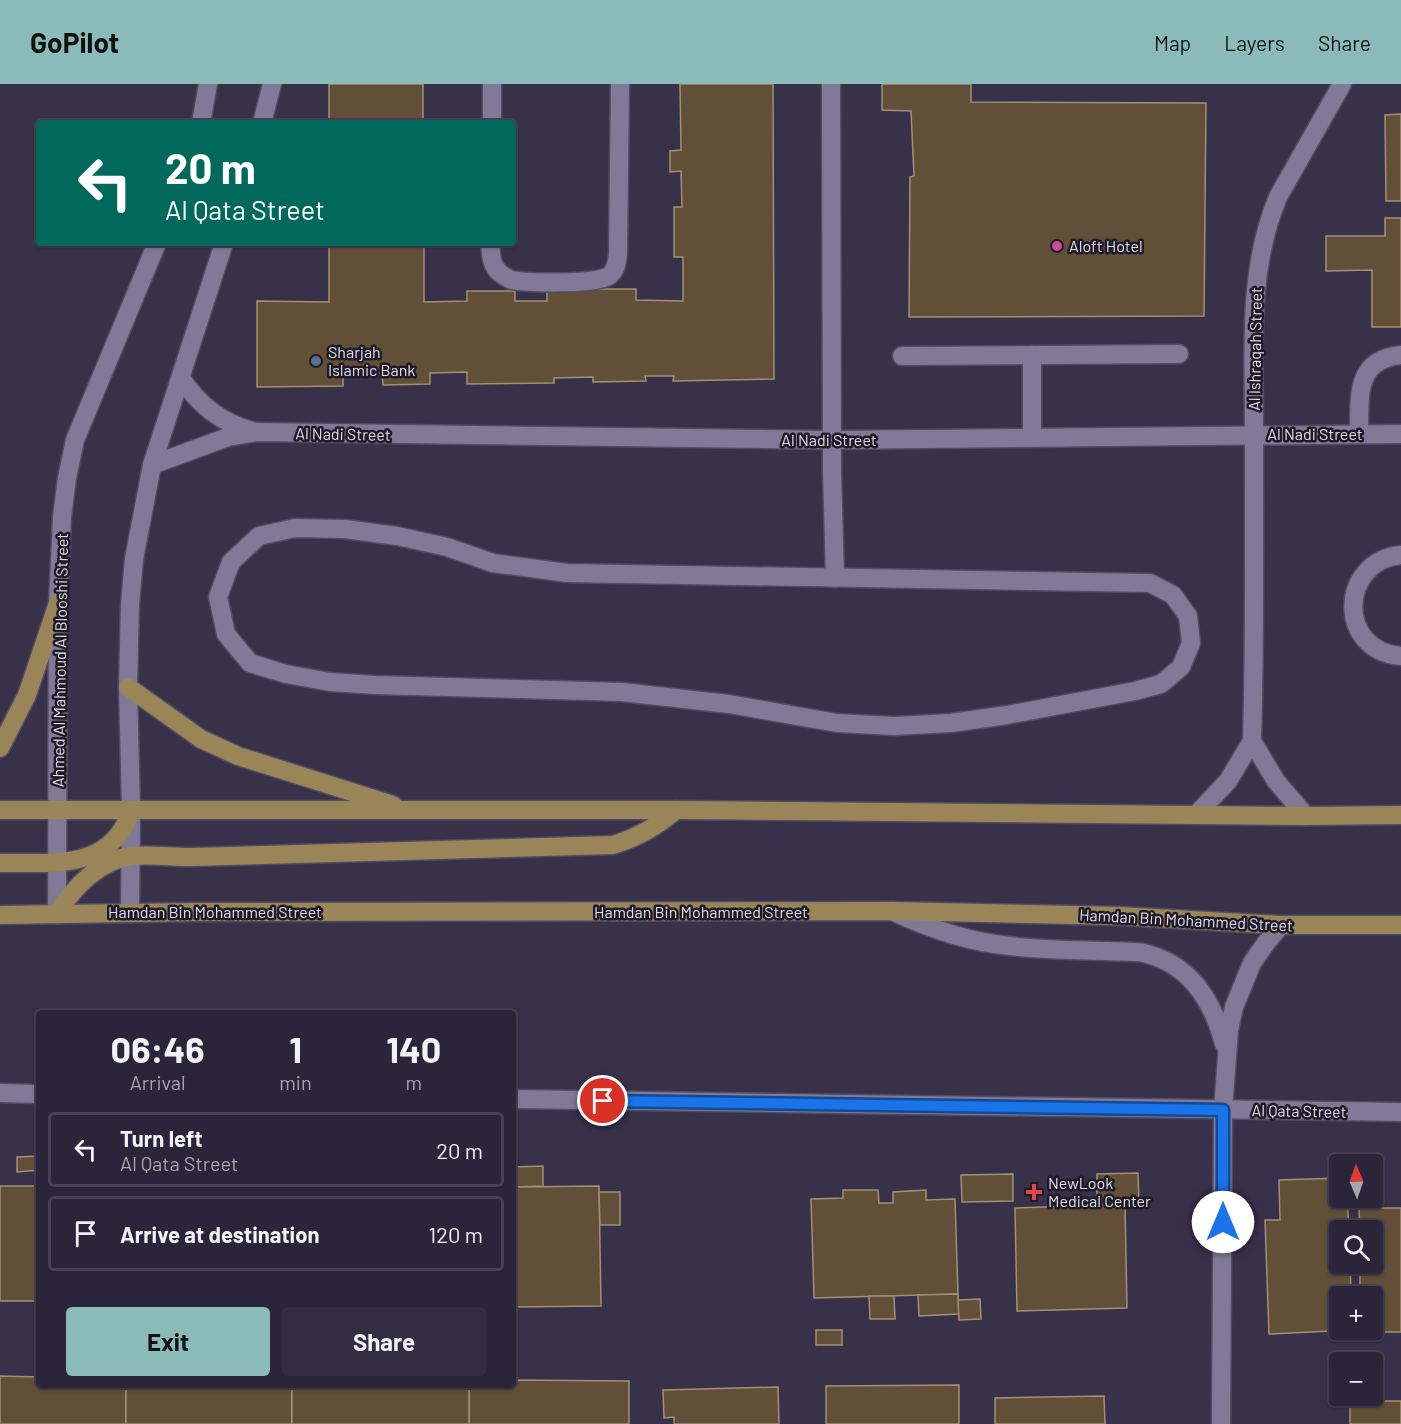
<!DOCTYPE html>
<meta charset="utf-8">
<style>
:root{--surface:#2a2538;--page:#322d40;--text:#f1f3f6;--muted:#a5a5ae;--line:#464253;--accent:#8bbbb9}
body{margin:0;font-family:Barlow,sans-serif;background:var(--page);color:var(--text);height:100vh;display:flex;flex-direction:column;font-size:22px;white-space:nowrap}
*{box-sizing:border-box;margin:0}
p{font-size:20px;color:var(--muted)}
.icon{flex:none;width:33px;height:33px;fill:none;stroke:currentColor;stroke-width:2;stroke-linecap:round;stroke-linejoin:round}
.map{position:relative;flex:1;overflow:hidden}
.sheet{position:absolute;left:36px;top:926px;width:480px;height:378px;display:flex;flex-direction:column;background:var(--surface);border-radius:6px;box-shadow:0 2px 4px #0004,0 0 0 2px var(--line)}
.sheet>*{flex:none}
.guide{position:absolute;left:36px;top:36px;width:480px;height:126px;border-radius:6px;box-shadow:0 2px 4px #0004,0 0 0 2px var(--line);background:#00695c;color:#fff;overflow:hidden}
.needle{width:39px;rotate:358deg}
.controls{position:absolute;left:1329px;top:1070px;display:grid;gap:12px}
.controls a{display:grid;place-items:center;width:54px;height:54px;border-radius:6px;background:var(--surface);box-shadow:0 2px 4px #0004,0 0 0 2px var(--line);font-size:30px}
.pin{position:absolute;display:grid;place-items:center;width:51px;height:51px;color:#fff;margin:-26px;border:3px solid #fff;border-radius:50%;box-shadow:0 2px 6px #0007}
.me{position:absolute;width:66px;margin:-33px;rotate:0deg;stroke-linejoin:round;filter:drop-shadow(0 0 4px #0008)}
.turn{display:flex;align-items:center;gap:21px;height:126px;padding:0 30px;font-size:27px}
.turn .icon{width:78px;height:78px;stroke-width:2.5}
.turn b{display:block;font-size:42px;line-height:51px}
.eta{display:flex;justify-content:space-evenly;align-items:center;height:102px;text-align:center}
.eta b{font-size:36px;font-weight:700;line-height:42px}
.action{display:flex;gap:12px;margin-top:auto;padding:12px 30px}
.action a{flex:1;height:69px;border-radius:6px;background:var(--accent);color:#111;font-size:24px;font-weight:700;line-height:69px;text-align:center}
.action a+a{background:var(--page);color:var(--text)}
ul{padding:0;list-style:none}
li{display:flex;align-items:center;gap:18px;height:75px;margin:0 12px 9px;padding:0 18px;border:3px solid var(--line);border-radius:6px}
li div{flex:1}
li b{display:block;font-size:22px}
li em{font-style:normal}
header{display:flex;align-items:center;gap:36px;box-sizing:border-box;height:84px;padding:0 30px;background:var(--accent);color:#111}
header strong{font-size:28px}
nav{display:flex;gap:33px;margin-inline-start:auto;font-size:21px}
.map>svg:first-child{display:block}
.building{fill:#624f37;stroke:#a48f75;stroke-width:1.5}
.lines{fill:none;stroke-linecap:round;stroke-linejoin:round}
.service-casing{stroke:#514c61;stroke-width:21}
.minor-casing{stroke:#514c61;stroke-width:21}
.primary-casing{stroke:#514c61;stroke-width:21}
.service{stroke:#817a97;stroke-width:18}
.minor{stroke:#817a97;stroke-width:18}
.primary{stroke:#9a8559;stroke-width:18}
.route-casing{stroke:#114b97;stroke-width:15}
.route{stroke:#1a73e8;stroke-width:10}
.hotel-dot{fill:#d1479c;stroke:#1e1b27;stroke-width:2}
.service-dot{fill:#5c6f8a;stroke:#1e1b27;stroke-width:2}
.health-dot{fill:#e0444e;stroke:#1e1b27;stroke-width:2}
.labels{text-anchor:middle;stroke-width:5;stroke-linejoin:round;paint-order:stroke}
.poi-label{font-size:16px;fill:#e0dced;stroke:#1e1b27;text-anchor:start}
.street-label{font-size:16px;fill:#e0dced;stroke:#1e1b27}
</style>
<header>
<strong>GoPilot</strong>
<nav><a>Map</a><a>Layers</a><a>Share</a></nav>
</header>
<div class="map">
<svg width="1401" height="1340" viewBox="0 0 1401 1340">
<rect width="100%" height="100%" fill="#38314a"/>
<g class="building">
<rect x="329" y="0" width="94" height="39"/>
<path d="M680,0H773L774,295L673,297L674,292H645L646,297L593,298V293L554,294V299L467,300V288L430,289V300L383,301L382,289L343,290V302L257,303V217L329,218V159H435V162H424V218L467,217V207H515V217H547V205H636V216L683,217V173H674V123H682L681,87L670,88V67L681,66Z"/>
<path d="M882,0H971V18L1206,19L1204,232L909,233L910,93L914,92L911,27L882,26Z"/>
<path d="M1401,30V117H1386L1385,31Z"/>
<path d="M1385,134H1401V243H1372V186L1326,187V152H1385Z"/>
<path d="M39,1072V1086L17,1088V1073Z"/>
<path d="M543,1082V1102L514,1103V1083Z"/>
<path d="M1138,1089L1139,1120L1097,1121V1090Z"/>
<path d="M1013,1090V1117L962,1118L961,1091Z"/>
<path d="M1340,1094V1113H1347L1349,1146H1340V1179H1350L1351,1212H1340V1245L1353,1246L1269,1250L1265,1136H1280L1279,1096Z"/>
<rect x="0" y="1102" width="39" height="115"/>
<path d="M599,1102L601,1222L513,1223V1103Z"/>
<path d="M843,1106H878L879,1119H893V1108L926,1106V1116L955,1115L958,1210L814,1214L811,1115L843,1114Z"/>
<path d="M599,1108H620V1141H600Z"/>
<path d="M1097,1121H1125L1127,1224L1017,1227L1015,1124Z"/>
<path d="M1359,1124H1401V1248H1361V1245H1372V1212H1360V1179H1372V1146H1360Z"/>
<path d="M958,1210L959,1230L919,1232L918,1211Z"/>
<path d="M869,1212H894L895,1235H870Z"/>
<path d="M980,1215L981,1235L959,1236L958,1216Z"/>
<rect x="816" y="1246" width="26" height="15"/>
<path d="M0,1292L39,1293V1300H126V1340H0Z"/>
<path d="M513,1296L629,1297V1340H469V1300H513Z"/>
<rect x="126" y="1300" width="166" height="40"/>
<rect x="292" y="1300" width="177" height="40"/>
<path d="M959,1301V1340H826V1302Z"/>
<path d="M778,1303L779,1340H674V1333L664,1334L663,1306Z"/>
<path d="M1104,1312L1105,1340H995V1314Z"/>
<rect x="1350" y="1317" width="51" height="23"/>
</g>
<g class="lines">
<defs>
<g id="service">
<path d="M831,0L832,386L835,494"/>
<path d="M492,39V0"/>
<path d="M490,159C491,170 491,182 500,189C504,192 508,195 512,196C528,199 599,201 610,191C616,186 617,178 618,170L620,0"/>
<path d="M902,272L1179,270"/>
<path d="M181,294C199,321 220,338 252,347"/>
<path d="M1359,350C1360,313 1354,276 1401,271"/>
<path d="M1032,353V271"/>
<path d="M152,381L228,353L256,348L832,356L1401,350"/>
<path d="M295,444L345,445L397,452L447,463L493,479L567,489L1150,499L1173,511L1188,532L1191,559L1181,583L1161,600L1135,607L1007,631L951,639L894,642L837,639L729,620L622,608L376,601L330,598L286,590L250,579L226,550L218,513L231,478L259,452Z"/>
<path d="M1401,471C1339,477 1336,567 1401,572"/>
<path d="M1252,657L1276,697L1306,732"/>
<path d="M1196,731L1228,697L1252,657C1255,554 1254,450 1254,347C1254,268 1247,187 1278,113L1342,0"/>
</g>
<g id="minor">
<path d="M201,39L208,0"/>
<path d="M262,39L272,0"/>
<path d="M892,827C930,845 969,858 1010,862C1042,866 1075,866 1107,867C1119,868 1132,867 1144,869C1190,880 1213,917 1224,960"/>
<path d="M130,829L131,726L128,603L130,520L134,475L152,381L224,159"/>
<path d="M57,830L58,519L62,433L67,394L75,356L157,159"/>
<path d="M0,1009L39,1010"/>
<path d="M513,1015L1401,1028"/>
<path d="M1221,1340L1223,1026L1229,946L1234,923L1252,879L1266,859L1281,841"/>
</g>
<g id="primary">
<path d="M128,603L201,655L238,672L393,721"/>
<path d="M0,664L27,611L58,519"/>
<path d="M0,726H676L1306,732L1401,731"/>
<path d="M0,779C52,778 112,788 131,726"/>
<path d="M57,830C73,804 99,776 132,772C151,770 172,773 192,773L613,761C638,753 656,743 676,726"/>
<path d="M0,831L193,828L892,827L1120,832L1281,841H1401"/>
</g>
</defs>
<use href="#service" class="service-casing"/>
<use href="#minor" class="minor-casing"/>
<use href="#primary" class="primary-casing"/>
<use href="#service" class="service"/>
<use href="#minor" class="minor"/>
<use href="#primary" class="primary"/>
</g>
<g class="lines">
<defs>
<path id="route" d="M603,1017L1223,1026V1138"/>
</defs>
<use href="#route" class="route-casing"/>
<use href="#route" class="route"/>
</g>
<circle class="hotel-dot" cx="1057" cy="162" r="6"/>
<circle class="service-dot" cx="316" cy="277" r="6"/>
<path class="health-dot" d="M1031 1099h6v6h6v6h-6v6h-6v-6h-6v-6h6z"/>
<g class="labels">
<g class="poi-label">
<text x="1069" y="168">Aloft Hotel</text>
<text x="328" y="274">Sharjah<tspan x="328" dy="18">Islamic Bank</tspan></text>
<text x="1048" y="1105">NewLook<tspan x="1048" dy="18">Medical Center</tspan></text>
</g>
<g class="street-label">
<text transform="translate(1255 265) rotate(-89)" y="6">Al Ishraqah Street</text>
<text transform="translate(343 350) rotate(1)" y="6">Al Nadi Street</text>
<text x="1315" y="356">Al Nadi Street</text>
<text x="829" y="362">Al Nadi Street</text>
<text transform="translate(60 576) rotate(-89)" y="6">Ahmed Al Mahmoud Al Blooshi Street</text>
<text x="215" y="834">Hamdan Bin Mohammed Street</text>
<text x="701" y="834">Hamdan Bin Mohammed Street</text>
<text transform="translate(1186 836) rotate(3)" y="6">Hamdan Bin Mohammed Street</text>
<text transform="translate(1299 1027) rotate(1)" y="6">Al Qata Street</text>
</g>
</g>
</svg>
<div class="controls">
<a><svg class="needle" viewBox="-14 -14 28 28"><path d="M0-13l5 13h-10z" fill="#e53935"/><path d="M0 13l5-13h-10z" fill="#a5a5ae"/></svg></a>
<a><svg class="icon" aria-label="search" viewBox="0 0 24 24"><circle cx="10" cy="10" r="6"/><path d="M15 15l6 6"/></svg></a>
<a>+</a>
<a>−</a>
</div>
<div class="pin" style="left:603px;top:1017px;background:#d93025"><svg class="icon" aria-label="arrive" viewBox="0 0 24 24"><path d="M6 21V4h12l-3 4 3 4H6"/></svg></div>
<svg class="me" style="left:1223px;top:1138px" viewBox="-20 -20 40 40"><circle r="19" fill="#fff"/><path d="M0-13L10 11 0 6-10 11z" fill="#1a73e8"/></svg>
<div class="guide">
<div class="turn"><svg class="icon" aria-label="left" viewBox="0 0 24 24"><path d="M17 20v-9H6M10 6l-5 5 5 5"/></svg><div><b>20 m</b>Al Qata Street</div></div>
</div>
<section class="sheet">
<div class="eta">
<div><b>06:46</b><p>Arrival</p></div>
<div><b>1</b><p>min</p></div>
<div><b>140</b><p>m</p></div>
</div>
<ul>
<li><svg class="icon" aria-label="left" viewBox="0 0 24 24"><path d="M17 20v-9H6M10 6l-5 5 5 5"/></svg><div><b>Turn left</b><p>Al Qata Street</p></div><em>20 m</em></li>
<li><svg class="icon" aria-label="arrive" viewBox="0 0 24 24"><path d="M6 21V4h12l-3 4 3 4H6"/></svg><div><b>Arrive at destination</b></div><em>120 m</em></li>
</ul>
<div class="action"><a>Exit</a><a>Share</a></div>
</section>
</div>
